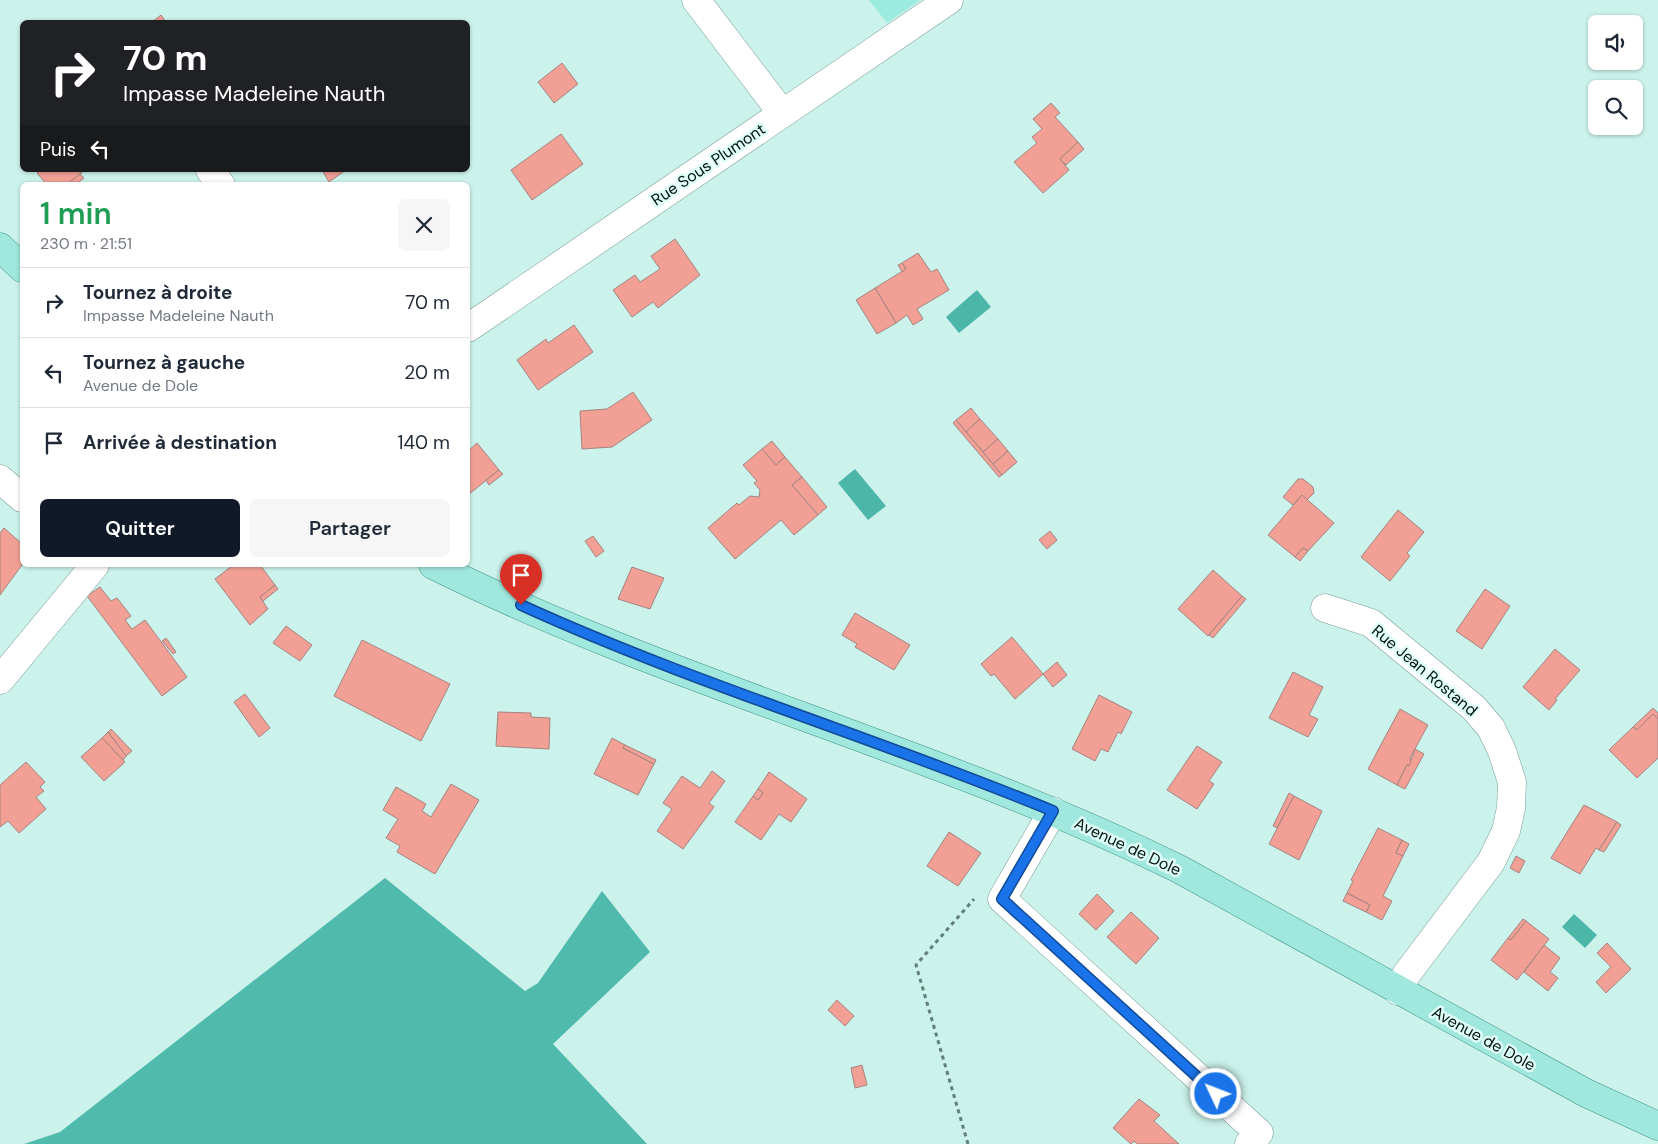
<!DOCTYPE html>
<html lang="fr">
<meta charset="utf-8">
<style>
:root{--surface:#fff;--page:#f6f6f7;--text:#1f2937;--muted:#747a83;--line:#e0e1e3;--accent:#111827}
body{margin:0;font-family:"DM Sans",sans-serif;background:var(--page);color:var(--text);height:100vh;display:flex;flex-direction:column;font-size:19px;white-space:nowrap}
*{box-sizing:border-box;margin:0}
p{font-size:16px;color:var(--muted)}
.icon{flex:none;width:28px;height:28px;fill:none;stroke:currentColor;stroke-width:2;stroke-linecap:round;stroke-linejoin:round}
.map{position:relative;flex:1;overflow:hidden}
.details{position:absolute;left:20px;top:182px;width:450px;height:385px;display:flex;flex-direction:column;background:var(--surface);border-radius:8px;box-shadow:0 1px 4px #0004}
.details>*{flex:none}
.top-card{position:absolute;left:20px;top:20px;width:450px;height:152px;border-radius:8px;box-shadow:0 1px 4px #0004;background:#202124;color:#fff;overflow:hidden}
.controls{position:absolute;left:1588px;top:15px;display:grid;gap:10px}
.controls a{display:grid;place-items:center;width:55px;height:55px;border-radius:8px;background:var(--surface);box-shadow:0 1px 4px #0004;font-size:25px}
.pin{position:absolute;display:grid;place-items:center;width:42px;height:42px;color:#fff;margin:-51px -21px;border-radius:50% 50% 50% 0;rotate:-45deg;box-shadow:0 0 5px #0007}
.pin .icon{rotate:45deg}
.me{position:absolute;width:55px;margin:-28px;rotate:313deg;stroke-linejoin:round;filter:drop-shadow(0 0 4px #0008)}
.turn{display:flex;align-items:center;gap:18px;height:105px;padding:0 20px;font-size:22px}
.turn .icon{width:65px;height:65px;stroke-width:2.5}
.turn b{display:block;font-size:35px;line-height:42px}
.then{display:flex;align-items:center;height:48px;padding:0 20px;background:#0003;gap:10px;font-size:19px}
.round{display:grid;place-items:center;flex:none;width:52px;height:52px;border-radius:8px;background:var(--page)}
.overview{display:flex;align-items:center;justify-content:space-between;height:85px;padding:0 20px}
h1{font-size:30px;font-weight:600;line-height:38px;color:#1e9e55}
.cta{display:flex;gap:10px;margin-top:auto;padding:10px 20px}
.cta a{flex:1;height:58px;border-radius:8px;background:var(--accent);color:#fff;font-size:20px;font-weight:600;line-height:58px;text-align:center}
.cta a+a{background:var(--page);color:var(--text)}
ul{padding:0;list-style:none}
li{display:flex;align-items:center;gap:15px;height:70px;padding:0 20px;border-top:1px solid var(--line)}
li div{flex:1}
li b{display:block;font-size:19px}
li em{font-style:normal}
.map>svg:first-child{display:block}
.green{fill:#9bebde}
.forest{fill:#50baac}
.water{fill:#4cb7a9}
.building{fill:#f2a095;stroke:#a5847f}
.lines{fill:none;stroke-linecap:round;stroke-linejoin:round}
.minor-casing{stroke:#7a9f98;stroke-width:29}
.major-casing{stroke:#409387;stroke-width:29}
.path{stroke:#647e7a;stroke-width:3;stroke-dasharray:4 4;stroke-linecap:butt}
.minor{stroke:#fff;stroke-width:28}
.major{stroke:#a0e8dd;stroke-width:28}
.route-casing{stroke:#114b97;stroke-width:12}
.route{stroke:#1a73e8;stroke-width:9}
.labels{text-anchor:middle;stroke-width:5;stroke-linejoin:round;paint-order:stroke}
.street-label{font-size:16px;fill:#041210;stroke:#dffef8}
</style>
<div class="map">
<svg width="1658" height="1144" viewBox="0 0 1658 1144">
<rect width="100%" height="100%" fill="#cbf2eb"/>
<path class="green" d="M869,0H920L887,23Z"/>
<path class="forest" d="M385,878L525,991L538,983L602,891L650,952L553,1044L647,1144H24L60,1132Z"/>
<g class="water">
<path d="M977,290L991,307L959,333L946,317Z"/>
<path d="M855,469L886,506L868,520L838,483Z"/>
<path d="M1574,914L1597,935L1585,948L1562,927Z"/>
</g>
<g class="building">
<path d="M161,15L166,22H152Z"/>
<path d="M562,63L578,84L554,103L538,82Z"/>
<path d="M1051,103L1060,113L1055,117L1078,142L1060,159L1069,170L1043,193L1014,162L1037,143L1032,137L1042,129L1033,119Z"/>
<path d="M561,134L583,164L532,200L511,170Z"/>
<path d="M1078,142L1084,149L1066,165L1060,159Z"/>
<path d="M41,170H85L66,185H47L37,173Z"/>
<path d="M322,170H346L329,182Z"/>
<path d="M80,174L84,178L75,185H66Z"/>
<path d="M675,239L700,275L658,308L653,302L632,317L613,290L635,275L640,282L660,269L651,256Z"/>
<path d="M918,253L931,272L937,269L949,290L917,309L923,319L913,325L907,315L896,323L875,288L906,269L902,263Z"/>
<path d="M902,263L906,269L902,272L898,265Z"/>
<path d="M875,288L896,323L877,334L856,300Z"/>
<path d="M574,325L593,352L538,390L517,360L546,339L548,343Z"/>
<path d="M633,392L652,420L612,447L582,449L580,411L607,409Z"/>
<path d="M971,408L980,419L966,432L956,420Z"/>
<path d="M980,419L998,439L983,452L966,432Z"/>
<path d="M956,420L983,452L1002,475L999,477L953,423Z"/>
<path d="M998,439L1008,451L993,464L983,452Z"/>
<path d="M772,441L785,457L776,465L762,449Z"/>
<path d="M477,443L499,470L468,495V451Z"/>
<path d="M762,449L776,465L785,457L802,477L792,485L818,515L794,535L781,520L735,559L708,528L737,503L739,505L750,496L759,497L760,490L754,483L757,481L743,465Z"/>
<path d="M1008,451L1017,462L1002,475L993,464Z"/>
<path d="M499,470L503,474L489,485L486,480Z"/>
<path d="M802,477L827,507L818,515L792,485Z"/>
<path d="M1298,479H1303L1313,487L1314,493L1307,500L1302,495L1293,505L1283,497Z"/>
<path d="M1302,495L1334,523L1308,551L1303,548L1295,557L1268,535Z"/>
<path d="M1398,510L1424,532L1407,553L1410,556L1390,581L1361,557Z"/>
<path d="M4,528L22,544V565L0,595V533Z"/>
<path d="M1050,531L1057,540L1047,549L1039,540Z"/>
<path d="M593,536L604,551L596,557L585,541Z"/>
<path d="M1303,548L1308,551L1300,561L1295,557Z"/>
<path d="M233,565H260L275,585L260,597L268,609L250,625L215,579Z"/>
<path d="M632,567L664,578L650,609L618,599Z"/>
<path d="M1213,570L1242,596L1208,636L1178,609Z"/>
<path d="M275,585L278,589L263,601L260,597Z"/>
<path d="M100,587L111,601L117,598L131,616L125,620L132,629L145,620L187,677L162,696L87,596Z"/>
<path d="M1485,589L1510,606L1482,649L1456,631Z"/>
<path d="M1242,596L1246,599L1213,638L1209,635Z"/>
<path d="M855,613L910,645L894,670L855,647L857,644L842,635Z"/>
<path d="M286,626L312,645L300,661L273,643Z"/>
<path d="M1012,637L1043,674L1015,699L994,674L991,676L981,664Z"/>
<path d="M166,638L176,652L173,654L162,641Z"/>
<path d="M362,640L450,684L421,741L334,696Z"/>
<path d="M1555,649L1580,670L1555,699L1557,700L1549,710L1523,687Z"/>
<path d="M1057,662L1067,675L1053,687L1043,674Z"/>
<path d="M1293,672L1323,687L1309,715L1318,719L1308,737L1269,718Z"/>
<path d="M245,694L270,728L259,737L234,702Z"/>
<path d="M1099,695L1132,712L1121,734L1118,732L1108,752L1101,749L1095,761L1072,749Z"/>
<path d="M1653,708L1658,713V719L1653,714L1637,730L1633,727Z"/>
<path d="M1400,709L1428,725L1410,758L1412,761L1409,766L1407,765L1397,785L1368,769Z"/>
<path d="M498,712L531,713V717L550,718L549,749L496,746Z"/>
<path d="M1653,714L1658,719V758L1637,778L1609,750L1633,727L1637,730Z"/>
<path d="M111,729L132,751L126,756L108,732Z"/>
<path d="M108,732L126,756L123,760L102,738Z"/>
<path d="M102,738L125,762L104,781L81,757Z"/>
<path d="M612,738L625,745L623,748L654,764L638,795L594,774Z"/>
<path d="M625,745L656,760L654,764L623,748Z"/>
<path d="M1197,746L1222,762L1209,781L1214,784L1197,809L1167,790Z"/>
<path d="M1415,749L1424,754L1405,789L1397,785L1407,765L1409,766Z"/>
<path d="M26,762L45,782L40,787L44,791L36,797L46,809L19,833L8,821L0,827V785Z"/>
<path d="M712,771L725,781L709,803L714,807L683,849L657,831L672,809L663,803L682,776L700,788Z"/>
<path d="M769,772L807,799L791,822L779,814L761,840L735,822L753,796L758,800L763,793L758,789Z"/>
<path d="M451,784L479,800L435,874L397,852L400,846L386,838L398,819L383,810L396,787L426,804L422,811L431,817Z"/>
<path d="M758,789L763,793L758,800L753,796Z"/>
<path d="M1289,793L1294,796L1277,828L1273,826Z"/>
<path d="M1294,796L1322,811L1299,860L1269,844Z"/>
<path d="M1584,805L1617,822L1599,850L1596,848L1580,874L1551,858Z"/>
<path d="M1617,822L1621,825L1604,852L1599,850Z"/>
<path d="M1378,828L1402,840L1396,853L1403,856L1383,896L1392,901L1382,920L1366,912L1370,905L1347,893L1353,881L1351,880Z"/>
<path d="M949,832L981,853L958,886L927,866Z"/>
<path d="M1402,840L1409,844L1403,856L1396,853Z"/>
<path d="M1516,856L1525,861L1519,873L1510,868Z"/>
<path d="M1347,893L1370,905L1366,912L1343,901Z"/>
<path d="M1097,894L1114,911L1096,930L1079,914Z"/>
<path d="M1131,912L1159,938L1136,964L1107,937Z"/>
<path d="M1523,919L1526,921L1511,940L1508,938Z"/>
<path d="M1526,921L1549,939L1517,980L1491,960L1508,938L1511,940Z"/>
<path d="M1607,943L1631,969L1606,993L1596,982L1611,967L1597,953Z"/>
<path d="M1544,945L1560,958L1550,972L1558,978L1548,991L1524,972Z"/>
<path d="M837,1000L854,1016L845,1026L828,1010Z"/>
<path d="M862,1065L867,1085L855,1088L851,1068Z"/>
<path d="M1139,1099L1160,1115L1154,1121L1179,1144H1137L1134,1141L1131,1144L1113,1128Z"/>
</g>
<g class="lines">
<defs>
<g id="minor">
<path d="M696,0L782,113"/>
<path d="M210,170L221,185"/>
<path d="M468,328L949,0"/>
<path d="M0,479L22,498"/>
<path d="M1325,608L1371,623L1474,708L1491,728L1502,751L1512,782L1511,808L1506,831L1491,862L1406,975L1398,991"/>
<path d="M0,680L95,565"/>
<path d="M1053,811L1002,899L1259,1133L1249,1144"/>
</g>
<g id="major">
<path d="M0,247L22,268"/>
<path d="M433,565C674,685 937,750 1179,869L1586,1093L1658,1126"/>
</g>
</defs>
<use href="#minor" class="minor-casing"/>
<use href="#major" class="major-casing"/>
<path class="path" d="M968,1144L916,965L974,899"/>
<use href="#minor" class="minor"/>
<use href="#major" class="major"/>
</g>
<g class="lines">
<defs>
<path id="route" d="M521,605C694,684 877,738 1053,811L1002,899L1216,1094"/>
</defs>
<use href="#route" class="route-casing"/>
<use href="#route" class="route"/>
</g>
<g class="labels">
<g class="street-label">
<text transform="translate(708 164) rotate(-34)" y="6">Rue Sous Plumont</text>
<text transform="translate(1425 670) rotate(40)" y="6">Rue Jean Rostand</text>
<text transform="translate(1128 846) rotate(25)" y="6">Avenue de Dole</text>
<text transform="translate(1484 1038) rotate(29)" y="6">Avenue de Dole</text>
</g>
</g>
</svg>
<div class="controls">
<a><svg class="icon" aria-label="sound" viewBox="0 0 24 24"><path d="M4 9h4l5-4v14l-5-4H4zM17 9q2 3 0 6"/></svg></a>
<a><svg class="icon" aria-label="search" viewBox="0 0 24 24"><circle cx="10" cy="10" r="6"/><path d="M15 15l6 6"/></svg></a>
</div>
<div class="pin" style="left:521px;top:605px;background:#d93025"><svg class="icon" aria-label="arrive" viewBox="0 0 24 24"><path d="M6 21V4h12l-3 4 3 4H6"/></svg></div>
<svg class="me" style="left:1216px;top:1094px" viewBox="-20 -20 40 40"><circle r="17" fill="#1a73e8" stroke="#fff" stroke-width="3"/><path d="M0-11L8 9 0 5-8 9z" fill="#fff"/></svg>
<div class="top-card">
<div class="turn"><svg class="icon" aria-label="right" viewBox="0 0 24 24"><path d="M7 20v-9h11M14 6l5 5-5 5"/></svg><div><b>70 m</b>Impasse Madeleine Nauth</div></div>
<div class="then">Puis<svg class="icon" aria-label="left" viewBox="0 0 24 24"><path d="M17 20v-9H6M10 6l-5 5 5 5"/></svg></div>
</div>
<section class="details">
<div class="overview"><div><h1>1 min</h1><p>230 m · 21:51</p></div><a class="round"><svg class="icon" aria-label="close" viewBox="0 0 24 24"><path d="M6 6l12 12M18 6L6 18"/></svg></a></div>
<ul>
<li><svg class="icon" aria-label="right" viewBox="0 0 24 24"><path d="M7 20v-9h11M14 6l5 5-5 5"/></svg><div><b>Tournez à droite</b><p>Impasse Madeleine Nauth</p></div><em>70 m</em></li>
<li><svg class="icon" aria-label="left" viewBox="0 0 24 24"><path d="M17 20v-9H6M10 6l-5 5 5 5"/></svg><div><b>Tournez à gauche</b><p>Avenue de Dole</p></div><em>20 m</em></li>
<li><svg class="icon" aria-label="arrive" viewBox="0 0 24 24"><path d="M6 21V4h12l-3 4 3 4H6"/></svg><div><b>Arrivée à destination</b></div><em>140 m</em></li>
</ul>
<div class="cta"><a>Quitter</a><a>Partager</a></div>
</section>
</div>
